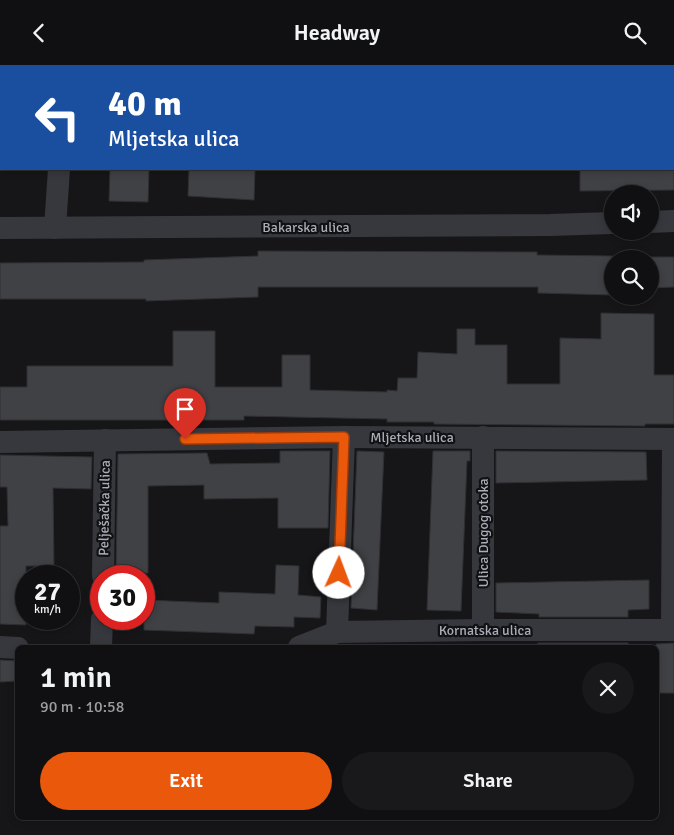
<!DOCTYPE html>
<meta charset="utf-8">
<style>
:root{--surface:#101012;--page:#19191b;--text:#f1f3f6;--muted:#9c9d9f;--line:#303032;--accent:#ea580c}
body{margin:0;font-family:Signika,sans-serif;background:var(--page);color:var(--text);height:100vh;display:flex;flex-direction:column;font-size:19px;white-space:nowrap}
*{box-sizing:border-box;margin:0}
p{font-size:16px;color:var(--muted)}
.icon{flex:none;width:28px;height:28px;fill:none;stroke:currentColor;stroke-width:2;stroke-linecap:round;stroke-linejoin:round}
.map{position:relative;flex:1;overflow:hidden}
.side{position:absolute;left:15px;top:580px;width:644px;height:175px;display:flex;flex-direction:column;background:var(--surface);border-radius:8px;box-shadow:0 2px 8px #0003,0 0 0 1px var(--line)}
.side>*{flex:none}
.top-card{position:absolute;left:0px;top:0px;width:675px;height:105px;box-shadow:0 2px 8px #0003,0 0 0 1px var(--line);background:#1a4fa0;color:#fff;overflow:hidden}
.tools{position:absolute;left:604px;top:120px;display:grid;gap:10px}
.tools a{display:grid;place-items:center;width:55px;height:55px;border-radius:50%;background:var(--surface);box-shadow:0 2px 8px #0003,0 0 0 1px var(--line);font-size:25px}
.speed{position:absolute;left:15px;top:500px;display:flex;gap:10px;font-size:25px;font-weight:700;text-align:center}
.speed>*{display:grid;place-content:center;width:65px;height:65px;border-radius:50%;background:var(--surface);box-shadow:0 2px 8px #0003,0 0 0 1px var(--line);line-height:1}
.speed small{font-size:12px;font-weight:400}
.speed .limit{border:8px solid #d22;background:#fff;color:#111}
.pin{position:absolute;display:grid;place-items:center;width:42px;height:42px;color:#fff;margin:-51px -21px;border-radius:50% 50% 50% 0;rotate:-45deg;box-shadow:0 0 5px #0007}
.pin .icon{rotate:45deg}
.me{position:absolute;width:55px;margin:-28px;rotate:2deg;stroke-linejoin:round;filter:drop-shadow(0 0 4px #0008)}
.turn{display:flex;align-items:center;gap:18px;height:105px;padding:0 25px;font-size:22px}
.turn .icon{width:65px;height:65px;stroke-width:2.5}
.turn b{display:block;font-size:35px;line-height:42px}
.round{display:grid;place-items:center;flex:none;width:52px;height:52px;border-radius:26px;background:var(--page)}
.head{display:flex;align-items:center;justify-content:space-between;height:85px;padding:0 25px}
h1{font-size:30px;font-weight:600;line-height:38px}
.cta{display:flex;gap:10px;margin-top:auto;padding:10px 25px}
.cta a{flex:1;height:58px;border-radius:30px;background:var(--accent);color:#fff;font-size:20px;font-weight:600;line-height:58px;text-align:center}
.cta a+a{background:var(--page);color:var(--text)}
header{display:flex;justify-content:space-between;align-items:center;height:65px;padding:0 25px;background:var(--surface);font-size:22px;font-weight:600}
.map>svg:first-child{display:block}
.built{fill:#222225}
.building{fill:#404145;stroke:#303034}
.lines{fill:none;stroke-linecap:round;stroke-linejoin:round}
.street{stroke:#37383d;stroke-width:22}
.route-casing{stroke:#983908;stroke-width:12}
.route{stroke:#ea580c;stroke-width:9}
.labels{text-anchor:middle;stroke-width:4.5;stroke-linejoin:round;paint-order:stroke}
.street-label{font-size:14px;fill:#a8adb8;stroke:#111113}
</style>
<header><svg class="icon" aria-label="back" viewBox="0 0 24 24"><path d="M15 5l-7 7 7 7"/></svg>Headway<svg class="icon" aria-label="search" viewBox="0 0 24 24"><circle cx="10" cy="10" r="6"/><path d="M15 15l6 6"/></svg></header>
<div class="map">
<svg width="674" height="770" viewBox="0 0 674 770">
<rect width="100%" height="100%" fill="#161618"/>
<path class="built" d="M360,0H674V50V1Z"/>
<g class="building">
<path d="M110,104H149L148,137L109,136Z"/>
<path d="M189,104H255L254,135L188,131Z"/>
<path d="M580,104H674V125L580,126Z"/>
<path d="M258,186L537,187V190L612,191V230L538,228V222H258V232L146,236V234H0V198L144,197V195L258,191Z"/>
<path d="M650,192H674V222L650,223Z"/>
<path d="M601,248L654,249V310H674V359H645V361L434,359V357H387V354L244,351V355H0V322H27V301H173V266H215V322H282V290H310V325L387,327V325L397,326L398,313H417L418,287L457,289V264H475V280H507V319H560V273L601,274Z"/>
<path d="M280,386H330L328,463H278V433L204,434V420L148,421V508H116L118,389L207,388L210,399L280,398Z"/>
<path d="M357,386L384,387L377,545L351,543Z"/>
<path d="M433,386H470V396H467L461,546L427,545Z"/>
<path d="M496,386L646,387L647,415L496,418Z"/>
<path d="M0,390L92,392L91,424L53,423L54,501H26V560L0,559V461H8L7,422H0Z"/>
<path d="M276,500L299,501L298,530L321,532L320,553L294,552V562L255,561L254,569L144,565V535L219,538V527L275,529Z"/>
<path d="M649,515V544L628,545V552H539V549L496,547V518Z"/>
<rect x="538" y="578" width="90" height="4"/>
<path d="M674,578V628H656V579Z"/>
<path d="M0,595L18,596V616L0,617Z"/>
</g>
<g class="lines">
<g class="street">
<path d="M64,1V0"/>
<path d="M650,157L674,156"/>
<path d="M0,163L550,160L612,158"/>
<path d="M55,163L59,104"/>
<path d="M0,377L344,372L674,374"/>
<path d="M103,511L105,375"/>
<path d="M483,565V372"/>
<path d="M672,565L673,374"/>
<path d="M337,567L344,372"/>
<path d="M0,582L18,583"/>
<path d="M101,582L102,554"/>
<path d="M299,582L337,567L483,565H674"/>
</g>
</g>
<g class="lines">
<defs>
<path id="route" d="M185,374L344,372L339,508"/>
</defs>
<use href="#route" class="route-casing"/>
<use href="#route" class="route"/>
</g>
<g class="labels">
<g class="street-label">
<text x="306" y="167">Bakarska ulica</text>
<text x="412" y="377">Mljetska ulica</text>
<text transform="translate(104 443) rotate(-89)" y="5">Pelješačka ulica</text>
<text transform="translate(483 468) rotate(-90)" y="5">Ulica Dugog otoka</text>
<text x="485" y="570">Kornatska ulica</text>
</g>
</g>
</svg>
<div class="tools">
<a><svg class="icon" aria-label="sound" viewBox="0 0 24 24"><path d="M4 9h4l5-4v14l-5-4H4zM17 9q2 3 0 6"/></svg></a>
<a><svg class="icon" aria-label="search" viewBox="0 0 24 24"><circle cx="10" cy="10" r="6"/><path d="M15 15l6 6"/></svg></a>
</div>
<div class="speed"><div>27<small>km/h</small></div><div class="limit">30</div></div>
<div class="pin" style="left:185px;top:374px;background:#d93025"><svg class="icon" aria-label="arrive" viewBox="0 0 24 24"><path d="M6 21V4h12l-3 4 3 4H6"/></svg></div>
<svg class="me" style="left:339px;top:508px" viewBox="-20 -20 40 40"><circle r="19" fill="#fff"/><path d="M0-13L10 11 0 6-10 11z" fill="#ea580c"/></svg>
<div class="top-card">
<div class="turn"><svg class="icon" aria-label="left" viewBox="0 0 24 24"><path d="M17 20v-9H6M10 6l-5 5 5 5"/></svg><div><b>40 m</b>Mljetska ulica</div></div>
</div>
<section class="side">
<div class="head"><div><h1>1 min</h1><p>90 m · 10:58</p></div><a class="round"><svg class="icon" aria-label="close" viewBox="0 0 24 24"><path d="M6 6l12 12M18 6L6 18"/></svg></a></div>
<div class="cta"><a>Exit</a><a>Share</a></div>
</section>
</div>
